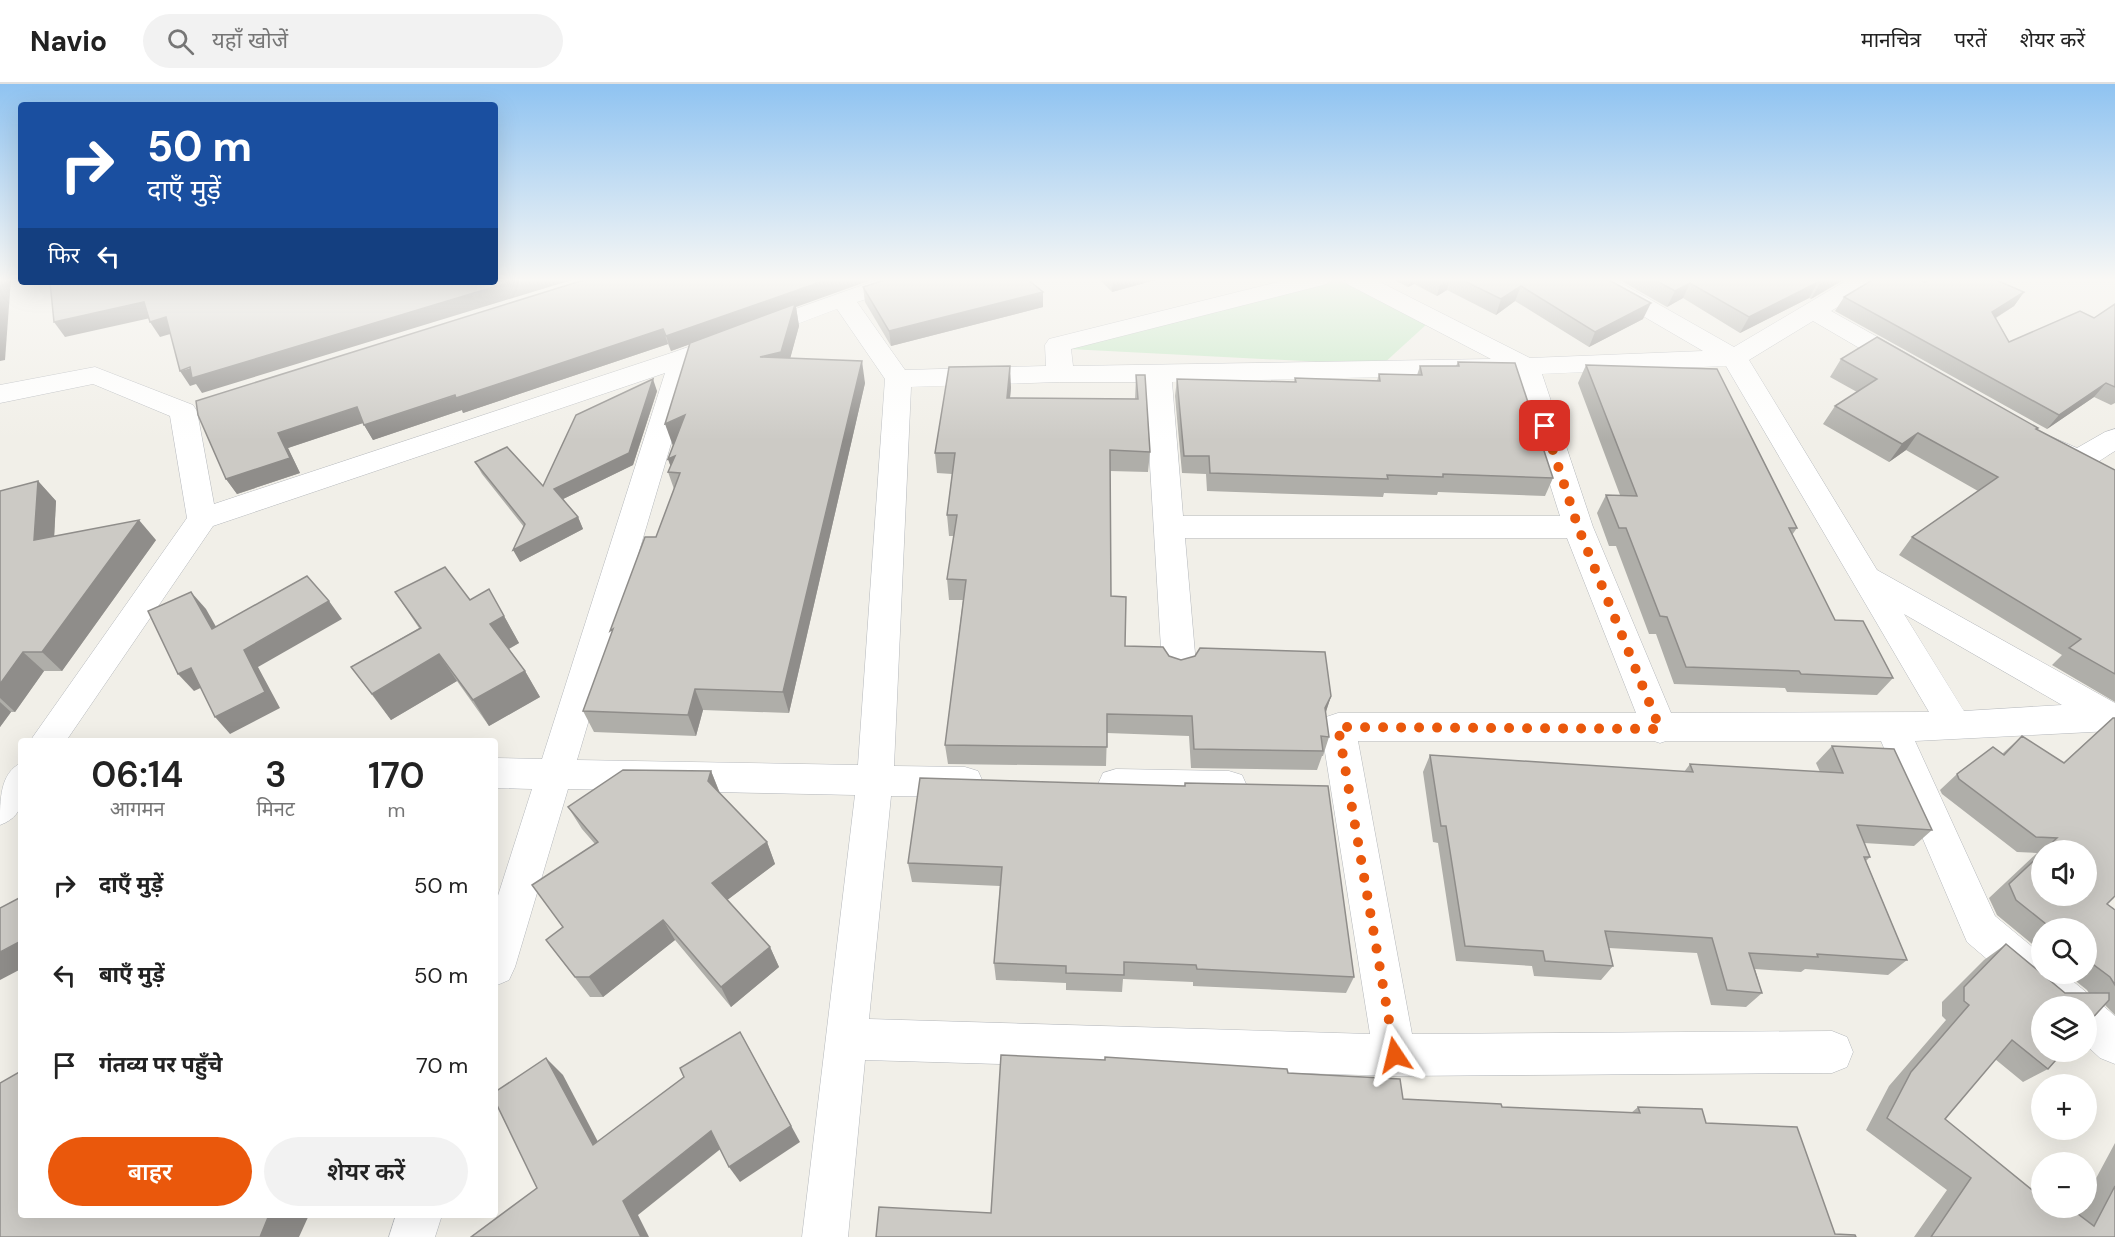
<!DOCTYPE html>
<html lang="hi">
<meta charset="utf-8">
<style>
:root{--surface:#fff;--page:#f2f2f2;--text:#222;--muted:#767676;--line:#e0e0e0;--accent:#ea580c}
body{margin:0;font-family:"DM Sans","Noto Sans Devanagari",sans-serif;background:var(--page);color:var(--text);height:100vh;display:flex;flex-direction:column;font-size:22px;white-space:nowrap}
*{box-sizing:border-box;margin:0}
p{font-size:20px;color:var(--muted)}
.icon{flex:none;width:33px;height:33px;fill:none;stroke:currentColor;stroke-width:2;stroke-linecap:round;stroke-linejoin:round}
.map{position:relative;flex:1;overflow:hidden}
.details{position:absolute;left:18px;top:654px;width:480px;height:480px;display:flex;flex-direction:column;background:var(--surface);border-radius:6px;box-shadow:0 6px 24px #0002}
.details>*{flex:none}
.guide{position:absolute;left:18px;top:18px;width:480px;height:183px;border-radius:6px;box-shadow:0 6px 24px #0002;background:#1a4fa0;color:#fff;overflow:hidden}
.fabs{position:absolute;left:2031px;top:756px;display:grid;gap:12px}
.fabs a{display:grid;place-items:center;width:66px;height:66px;border-radius:50%;background:var(--surface);box-shadow:0 6px 24px #0002;font-size:30px}
.pin{position:absolute;display:grid;place-items:center;width:51px;height:51px;color:#fff;margin:-26px;border-radius:12px;box-shadow:0 3px 9px #0006}
.me{position:absolute;width:66px;margin:-33px;rotate:350deg;stroke-linejoin:round;filter:drop-shadow(0 0 4px #0008)}
.turn{display:flex;align-items:center;gap:21px;height:126px;padding:0 30px;font-size:27px}
.turn .icon{width:78px;height:78px;stroke-width:2.5}
.turn b{display:block;font-size:42px;line-height:51px}
.then{display:flex;align-items:center;height:57px;padding:0 30px;background:#0003;gap:12px;font-size:22px}
.eta{display:flex;justify-content:space-evenly;align-items:center;height:102px;text-align:center}
.eta b{font-size:36px;font-weight:600;line-height:42px}
.primary-button{display:flex;gap:12px;margin-top:auto;padding:12px 30px}
.primary-button a{flex:1;height:69px;border-radius:36px;background:var(--accent);color:#fff;font-size:24px;font-weight:600;line-height:69px;text-align:center}
.primary-button a+a{background:var(--page);color:var(--text)}
ul{padding:0;list-style:none}
li{display:flex;align-items:center;gap:18px;height:90px;padding:0 30px}
li div{flex:1}
li b{display:block;font-size:22px}
li em{font-style:normal}
header{display:flex;align-items:center;gap:36px;box-sizing:border-box;height:84px;padding:0 30px;background:var(--surface);border-bottom:2px solid var(--line)}
header strong{font-size:28px}
nav{display:flex;gap:33px;margin-inline-start:auto;font-size:21px}
.search{width:420px;height:54px;background:var(--page);display:flex;align-items:center;gap:15px;box-sizing:border-box;padding:0 21px;border-radius:33px;color:var(--muted);font-size:22px}
.map>svg:first-child{display:block}
.green{fill:#c5e8c5}
.lines{fill:none;stroke-linecap:round;stroke-linejoin:round}
.minor-casing{stroke:#b5b8bc;stroke-width:1}
.minor{fill:#fff;fill-rule:evenodd}
.wall{fill:#afaea9;fill-rule:evenodd}
.shaded-wall{fill:#8f8d8a}
.building{fill:#cccac5;stroke:#8f8d8a;stroke-width:1.5}
.route{stroke:#ea580c;stroke-width:10;stroke-dasharray:0 18}
</style>
<header>
<strong>Navio</strong>
<div class="search"><svg class="icon" aria-label="search" viewBox="0 0 24 24"><circle cx="10" cy="10" r="6"/><path d="M15 15l6 6"/></svg>यहाँ खोजें</div>
<nav><a>मानचित्र</a><a>परतें</a><a>शेयर करें</a></nav>
</header>
<div class="map">
<svg width="2115" height="1153" viewBox="0 0 2115 1153">
<rect width="100%" height="100%" fill="#f1efe8"/>
<path class="green" d="M1337,195L1428,239L1382,281L1069,265Z"/>
<g class="lines">
<defs>
<g id="minor">
<path d="M880,195H916L913,200L857,218L905,286L1046,282L1045,261L1049,255L1290,195H1330L1327,200L1071,265L1073,282L1491,275L1347,200L1344,195H1374L1530,274L1703,267L1588,200L1585,195H1614L1734,263L1849,195H1878L1875,200L1831,227L1915,274L1919,280L1915,286L1906,288L1897,286L1813,237L1749,276L1877,486L2115,619V646L2111,647L1915,657L1995,832L2042,871V890H2064L2086,908L2090,916L2101,920L2115,932V980L2100,974L2086,961V922H2042L1967,858L1881,657H1666L1660,659L1654,657H1358L1412,950L1832,947L1847,953L1853,968L1847,983L1832,989L1395,992L865,976L848,1153H802L855,711L568,705L515,883L509,896L495,902V821L532,705L495,704V674L542,675L665,289L213,442L66,657H30L187,434L170,332L93,300L0,319V301L95,283L193,321L197,327L214,420L674,268ZM837,225L885,295L858,681L577,676L695,279ZM1726,282L1929,628L1671,629L1593,443L1542,290ZM1515,290L1560,432H1183L1172,298ZM1060,298H1145L1162,581L1167,590L1179,594L1191,590L1196,581L1185,454H1567L1636,629H1338L1326,633L1321,643L1370,950L869,935L891,712L965,713L978,709L983,698L978,687L965,683L894,682L911,303ZM1904,530L2062,621L1964,627Z"/>
<path d="M2115,345V367C2090,382 2084,393 2055,377C2047,372 2038,369 2033,360L2037,353L2047,351L2077,364L2105,348Z"/>
<path d="M21,679C21,706 30,730 0,741C0,715 0,689 21,679Z"/>
<path d="M1116,685L1229,687L1242,691L1247,702L1242,713L1229,717L1116,715L1103,711L1098,700L1103,689Z"/>
<path d="M396,1131H442L435,1153H389Z"/>
</g>
</defs>
<use href="#minor" class="minor-casing"/>
<use href="#minor" class="minor"/>
</g>
<g class="wall">
<path d="M587,195L796,223L799,242L790,274L865,299L789,629L703,626L696,652L594,648L583,627L656,453L674,405L668,388L671,383L668,375L673,362L690,260L671,267L668,260L463,329L462,326L373,356L363,339L288,364L300,389L237,410L226,395Z"/>
<path d="M1099,195H1159L1112,208Z"/>
<path d="M1392,195H1607L1643,235L1589,263L1515,217L1496,231L1447,206L1437,212L1414,200L1408,203Z"/>
<path d="M1618,195H1845L1811,215L1809,214L1740,249L1683,214L1667,223Z"/>
<path d="M1925,198L2024,208L2014,222L1996,234L2009,258L2094,234L2115,220V319L2111,321L2094,313L2047,345L1835,227L1844,213Z"/>
<path d="M863,203L1043,208V223L891,262L865,218Z"/>
<path d="M1841,275L2038,344L2036,346L2115,386V618L2052,581L2062,571L1899,471L1912,453L1978,407L1906,366L1889,378L1823,340L1835,322L1857,308L1830,293Z"/>
<path d="M1458,278L1553,394L1545,412L1438,408L1437,411L1384,409L1383,413L1207,407L1206,390L1182,389L1175,312L1177,295L1294,298L1295,294L1377,297L1379,290L1417,291L1420,282H1456Z"/>
<path d="M1586,281L1797,444L1792,451L1835,536L1893,594L1877,611L1787,608L1785,604L1674,600L1656,550H1649L1616,462H1609L1597,429L1606,411H1620L1578,299Z"/>
<path d="M1136,291L1150,368L1148,388L1110,387L1111,512L1125,562L1181,576L1331,612L1325,630L1329,653L1323,672H1322L1317,686L1191,684L1189,652L1107,649L1106,682L948,680L945,661L963,516H949L947,495L954,452H949L947,431L952,390L937,389L935,369L1011,303L1010,314L1135,315Z"/>
<path d="M657,307L633,381L563,415L578,433L583,445L520,478L524,443L482,390L475,378L543,402Z"/>
<path d="M38,397L56,417L54,452L156,456L62,587H44L15,628H11L0,643V407Z"/>
<path d="M395,508L470,516L504,532L519,559L509,565L525,587L540,613L489,642L457,597L391,636L351,583L419,544Z"/>
<path d="M2113,634L2107,820L2115,826V931L2105,921L2048,985L2023,998L1995,975L1945,1035L2037,1110L2042,1108V1124L2078,1130L2081,1124H2086V1113L2115,1059V1153H1914L1947,1106L1866,1046L1889,1002L1946,936L1942,932V918L1984,876L2006,860L2065,909H2089L2087,906L2067,890H2086V844H2042V868L1997,831L1989,814L2037,769L2017,768L1942,710L1940,706L1957,690L2002,670L2022,652L2063,679ZM2042,766H2086L2042,812Z"/>
<path d="M1832,662L1932,746L1914,762L1864,759L1870,773L1866,777L1907,876L1888,891L1805,885L1801,888L1755,885L1762,909L1746,923L1711,921L1697,869L1609,864L1613,882L1601,896L1534,892L1532,882L1456,877L1438,759L1433,758L1423,688L1430,671L1684,688L1690,680L1820,688L1816,679Z"/>
<path d="M711,687L720,709L767,758L775,780L727,816L770,863L779,883L731,923L675,856L603,913H590L546,856L563,843L595,760L582,745L568,723Z"/>
<path d="M920,694L1354,893L1346,909L1193,902V898L1123,895L1122,908L1066,906V899L996,896L994,879L1000,802L912,798L908,779Z"/>
<path d="M1288,989L1403,1015L1502,1023L1631,1029L1638,1023L1702,1025L991,1129Z"/>
</g>
<g class="shaded-wall">
<path d="M0,195H11L5,276L0,277Z"/>
<path d="M520,195H575L202,309L196,300L190,302L180,287Z"/>
<path d="M829,195H874L796,223L799,242L786,290L760,273L794,223L671,267L666,252Z"/>
<path d="M1113,195H1159L1112,208Z"/>
<path d="M1411,195H1415L1414,200L1408,203Z"/>
<path d="M1445,195H1450L1447,206L1437,212L1441,197Z"/>
<path d="M1827,195H1845L1811,215L1820,199Z"/>
<path d="M1818,198L1809,214L1740,249L1749,233Z"/>
<path d="M1690,199L1683,214L1667,223L1675,207Z"/>
<path d="M1521,202L1515,217L1496,231L1501,215Z"/>
<path d="M1043,208V223L891,262L889,247Z"/>
<path d="M2024,208L2014,222L1982,242L1992,228Z"/>
<path d="M144,218L155,233L65,253L54,238Z"/>
<path d="M1651,219L1643,235L1589,263L1595,248Z"/>
<path d="M166,233L177,248L160,253L150,238Z"/>
<path d="M663,245L668,260L463,329L462,326L373,356L364,341Z"/>
<path d="M862,277L865,299L789,629L783,608Z"/>
<path d="M1010,282L1011,303L1008,335L1007,314Z"/>
<path d="M653,295L657,307L633,381L559,417L554,405Z"/>
<path d="M2106,299L2094,313L2047,345L2059,331Z"/>
<path d="M357,323L366,338L288,364L300,389L237,410L226,395L278,349Z"/>
<path d="M685,331L692,353L673,362L665,340Z"/>
<path d="M1918,349L1906,366L1889,378L1902,360Z"/>
<path d="M675,372L673,389L668,375Z"/>
<path d="M38,397L56,417L53,476L34,456Z"/>
<path d="M578,433L583,445L520,478L513,466Z"/>
<path d="M139,436L156,456L62,587L42,568Z"/>
<path d="M191,508L206,525L227,562L212,545Z"/>
<path d="M329,517L342,535L258,583L280,624L230,650L215,633L244,566Z"/>
<path d="M504,532L519,559L505,567L490,540Z"/>
<path d="M23,568L44,587L15,628L0,614V600Z"/>
<path d="M439,570L457,597L391,636L372,610Z"/>
<path d="M191,584L207,601L194,607L178,590Z"/>
<path d="M525,587L540,613L489,642L473,616Z"/>
<path d="M695,605L703,626L696,652L688,631Z"/>
<path d="M1331,612L1325,631V624Z"/>
<path d="M0,618L11,628L0,643Z"/>
<path d="M711,687L720,710L708,697Z"/>
<path d="M767,758L775,780L722,820L712,799Z"/>
<path d="M663,836L675,856L603,913L589,893Z"/>
<path d="M21,857V885L0,896V868Z"/>
<path d="M770,863L779,883L731,923L721,903Z"/>
<path d="M740,948L800,1058L740,1098L729,1083Z"/>
<path d="M546,974L563,991L608,1077L593,1061Z"/>
<path d="M711,1047L723,1063L638,1131L649,1153H641L623,1117Z"/>
<path d="M269,1131H309L299,1153H260Z"/>
</g>
<g class="building">
<path d="M495,195H520L192,294L190,283L180,287L166,233L150,238L144,218L54,238L50,198H495Z"/>
<path d="M587,195H829L666,252L663,245L456,314L455,311L364,341L357,323L278,349L290,374L226,395L198,331L196,317Z"/>
<path d="M888,195H1027L1043,208L889,247L863,203Z"/>
<path d="M1460,195H1607L1651,219L1595,248L1521,202L1501,215Z"/>
<path d="M1653,195H1827L1820,199L1818,198L1749,233L1690,199L1675,207Z"/>
<path d="M1874,195H1920L1925,198L1930,195H1994L2024,208L1992,228L2009,258L2080,227L2094,234L2115,220V303L2106,299L2059,331L1844,213Z"/>
<path d="M795,220L781,268L760,273L862,277L783,608L695,605L688,631L583,627L613,545L610,547L645,453H656L680,389L668,388L675,372L668,375L685,331L665,340L690,259Z"/>
<path d="M1877,253L2038,344L2036,345L2115,386V590L2069,564L2081,555L1912,453L1998,393L1918,349L1902,360L1835,322L1877,295L1841,275Z"/>
<path d="M1458,278L1515,279L1553,394L1443,390V393L1387,391L1388,395L1210,389L1209,372H1184L1177,295L1296,298L1295,294L1380,297L1379,290L1422,291L1420,282H1459Z"/>
<path d="M1586,281L1717,285L1797,444H1789L1835,536L1863,537L1893,594L1801,590L1799,587L1686,583L1667,533L1660,532L1626,444H1619L1606,411L1637,412Z"/>
<path d="M1010,282L1007,314L1138,315L1136,291H1145L1150,368L1110,366L1111,512L1126,513L1125,562L1163,563L1169,572L1181,576L1195,572L1200,564L1325,568L1331,612L1325,624L1329,653L1321,652L1323,667L1194,665L1192,632L1107,630V663L945,661L966,496L947,495L957,431H947L955,369H935L949,283Z"/>
<path d="M653,295L629,369L554,405L578,433L513,466L525,440L475,378L507,363L543,402L576,331Z"/>
<path d="M38,397L34,456L139,436L42,568H23L0,600V407Z"/>
<path d="M445,483L470,516L489,505L504,532L490,540L525,587L473,616L439,570L372,610L351,583L421,544L395,508Z"/>
<path d="M307,492L329,517L244,566L265,608L215,633L191,584L178,590L148,527L191,508L212,545Z"/>
<path d="M2113,634H2115V812L2107,820L2115,826V901L2110,893L2086,875V844H2051L2016,816L2009,800L2042,769V812H2086V766H2044L2057,754L2036,753L1959,695L1957,690L1993,663L2004,671L2022,652L2064,679Z"/>
<path d="M1832,662L1894,665L1932,746L1857,741L1870,773H1864L1907,876L1817,870L1818,873L1749,869L1762,909L1727,906L1712,854L1605,847L1613,882L1545,877L1543,867L1465,862L1446,742H1441L1430,671L1693,688L1690,680L1843,689Z"/>
<path d="M623,686L711,687L708,697L767,758L712,799L770,863L721,903L663,836L589,893H575L546,856L563,843L532,801L598,758L568,723Z"/>
<path d="M920,694L1185,702V699L1328,702L1354,893L1197,885L1196,881L1124,878V891L1066,889V882L994,879L1002,783L908,779Z"/>
<path d="M21,813V857L0,868V824Z"/>
<path d="M2006,860L2065,909H2109V916L2086,941V922H2042V968H2063L2048,985L2012,956L1945,1035L2042,1114V1124H2070L2094,1142L2115,1102V1153H1931L1971,1094L1887,1034L1911,988L1969,921L1964,917V903Z"/>
<path d="M740,948L791,1042L729,1083L711,1047L623,1117L641,1153H471L537,1104L495,1017V1008L546,974L593,1061L684,993L680,984Z"/>
<path d="M1001,971L1105,976V973L1287,985L1288,989L1400,995L1403,1015L1501,1020L1502,1023L1640,1029L1638,1023L1702,1025L1706,1039L1797,1043L1835,1150L1855,1151L1856,1153H876L879,1123L991,1129Z"/>
<path d="M21,987V1131H269L260,1153H0V999Z"/>
</g>
<linearGradient id="sky" x2="0" y2="1"><stop stop-color="#8fc3f1"/><stop offset="0.55" stop-color="#f9f8f5"/><stop offset="1" stop-color="#f9f8f5" stop-opacity="0"/></linearGradient>
<rect width="2115" height="356" fill="url(#sky)"/>
<g class="lines">
<path class="route" d="M1395,971L1338,643L1660,645L1578,443L1545,342"/>
</g>
</svg>
<div class="fabs">
<a><svg class="icon" aria-label="sound" viewBox="0 0 24 24"><path d="M4 9h4l5-4v14l-5-4H4zM17 9q2 3 0 6"/></svg></a>
<a><svg class="icon" aria-label="search" viewBox="0 0 24 24"><circle cx="10" cy="10" r="6"/><path d="M15 15l6 6"/></svg></a>
<a><svg class="icon" aria-label="layers" viewBox="0 0 24 24"><path d="M12 4l9 5-9 5-9-5zM3 14l9 5 9-5"/></svg></a>
<a>+</a>
<a>−</a>
</div>
<div class="pin" style="left:1545px;top:342px;background:#d93025"><svg class="icon" aria-label="arrive" viewBox="0 0 24 24"><path d="M6 21V4h12l-3 4 3 4H6"/></svg></div>
<svg class="me" style="left:1395px;top:971px" viewBox="-20 -20 40 40"><path d="M0-17L14 15 0 8-14 15z" fill="#ea580c" stroke="#fff" stroke-width="4"/></svg>
<div class="guide">
<div class="turn"><svg class="icon" aria-label="right" viewBox="0 0 24 24"><path d="M7 20v-9h11M14 6l5 5-5 5"/></svg><div><b>50 m</b>दाएँ मुड़ें</div></div>
<div class="then">फिर<svg class="icon" aria-label="left" viewBox="0 0 24 24"><path d="M17 20v-9H6M10 6l-5 5 5 5"/></svg></div>
</div>
<section class="details">
<div class="eta">
<div><b>06:14</b><p>आगमन</p></div>
<div><b>3</b><p>मिनट</p></div>
<div><b>170</b><p>m</p></div>
</div>
<ul>
<li><svg class="icon" aria-label="right" viewBox="0 0 24 24"><path d="M7 20v-9h11M14 6l5 5-5 5"/></svg><div><b>दाएँ मुड़ें</b></div><em>50 m</em></li>
<li><svg class="icon" aria-label="left" viewBox="0 0 24 24"><path d="M17 20v-9H6M10 6l-5 5 5 5"/></svg><div><b>बाएँ मुड़ें</b></div><em>50 m</em></li>
<li><svg class="icon" aria-label="arrive" viewBox="0 0 24 24"><path d="M6 21V4h12l-3 4 3 4H6"/></svg><div><b>गंतव्य पर पहुँचे</b></div><em>70 m</em></li>
</ul>
<div class="primary-button"><a>बाहर</a><a>शेयर करें</a></div>
</section>
</div>
